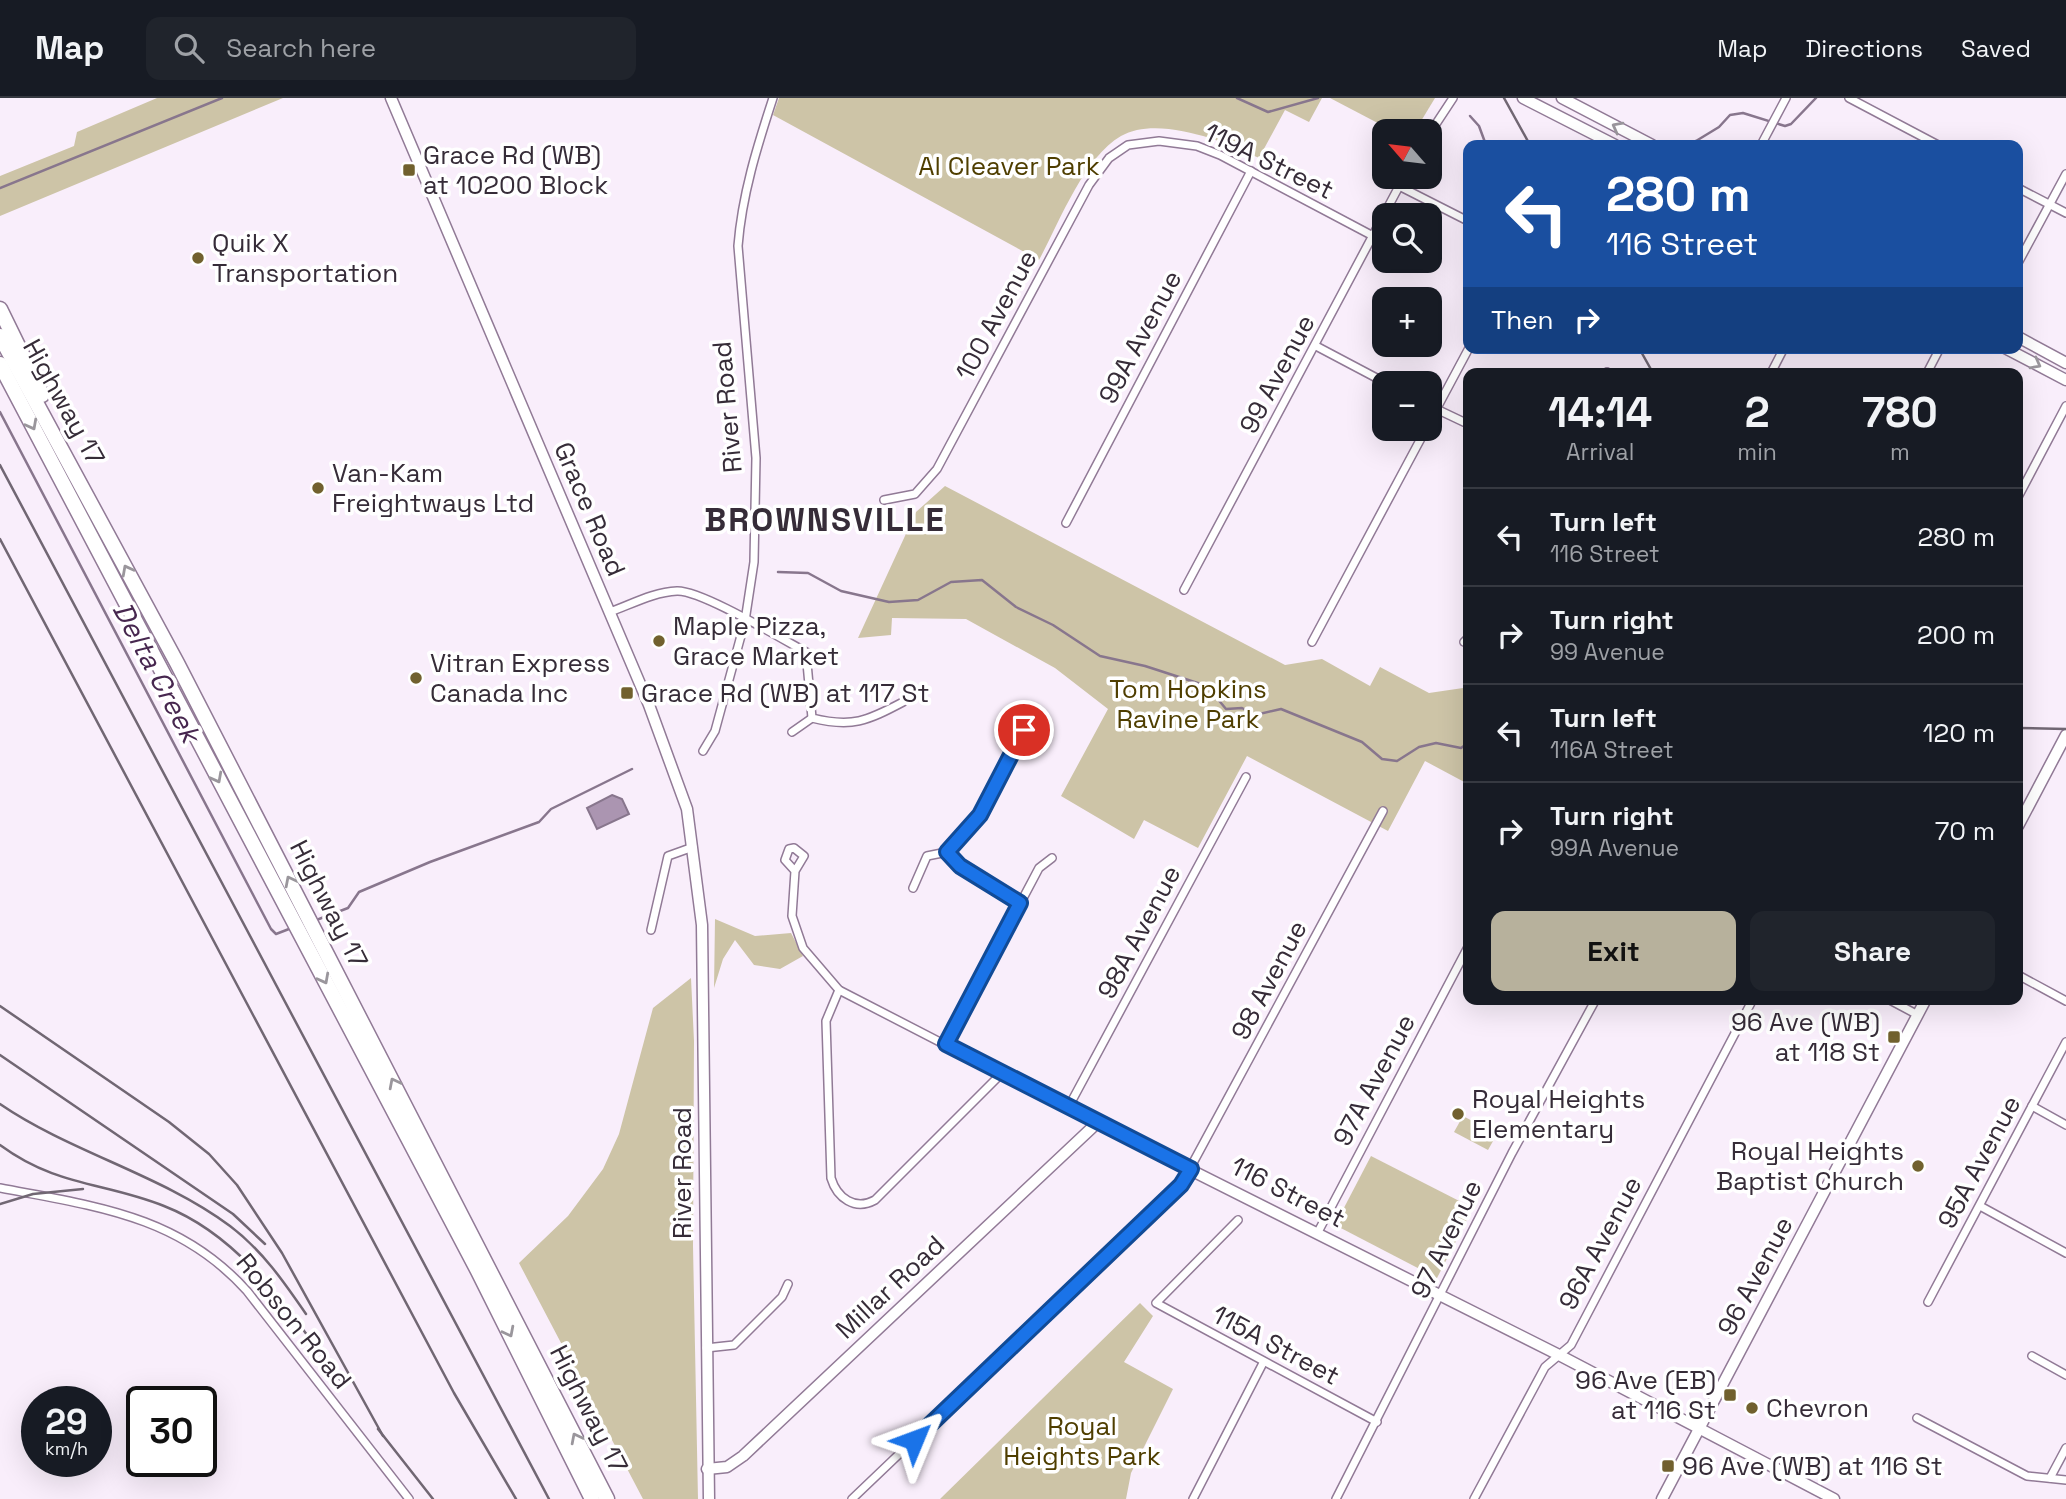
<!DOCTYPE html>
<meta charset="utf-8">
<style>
:root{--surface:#171b24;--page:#20242c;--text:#f1f3f6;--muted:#9ea1a6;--line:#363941;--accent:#b7b19c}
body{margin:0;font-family:"Space Grotesk",sans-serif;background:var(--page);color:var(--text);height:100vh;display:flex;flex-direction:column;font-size:26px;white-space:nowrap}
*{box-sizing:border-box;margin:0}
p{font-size:23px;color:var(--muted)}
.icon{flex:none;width:38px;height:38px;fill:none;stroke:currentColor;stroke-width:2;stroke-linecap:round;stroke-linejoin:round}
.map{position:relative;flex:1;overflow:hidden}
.sheet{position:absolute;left:1463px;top:270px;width:560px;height:637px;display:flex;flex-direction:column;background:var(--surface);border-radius:14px;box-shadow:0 7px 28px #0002}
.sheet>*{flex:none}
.top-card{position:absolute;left:1463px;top:42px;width:560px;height:214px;border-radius:14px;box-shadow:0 7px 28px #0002;background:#1a4fa0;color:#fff;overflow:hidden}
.needle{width:46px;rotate:298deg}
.buttons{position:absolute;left:1372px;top:21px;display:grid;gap:14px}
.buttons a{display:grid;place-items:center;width:70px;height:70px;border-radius:14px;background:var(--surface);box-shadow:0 7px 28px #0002;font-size:35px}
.speed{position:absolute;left:21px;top:1288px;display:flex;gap:14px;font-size:35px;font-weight:700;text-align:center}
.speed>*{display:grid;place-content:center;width:91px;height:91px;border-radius:50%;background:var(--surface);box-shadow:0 7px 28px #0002;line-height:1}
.speed small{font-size:18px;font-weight:400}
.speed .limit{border:4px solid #111;border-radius:10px;background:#fff;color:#111}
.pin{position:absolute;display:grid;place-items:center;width:60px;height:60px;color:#fff;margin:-30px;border:4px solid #fff;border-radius:50%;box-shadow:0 2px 7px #0007}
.me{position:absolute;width:77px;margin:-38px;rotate:46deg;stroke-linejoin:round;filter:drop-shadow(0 0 5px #0008)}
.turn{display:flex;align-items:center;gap:24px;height:147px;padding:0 28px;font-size:32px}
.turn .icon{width:91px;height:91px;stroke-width:2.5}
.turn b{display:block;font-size:49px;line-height:60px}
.then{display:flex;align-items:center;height:66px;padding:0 28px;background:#0003;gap:14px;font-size:26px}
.eta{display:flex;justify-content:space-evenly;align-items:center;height:119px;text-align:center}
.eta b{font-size:42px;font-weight:600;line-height:49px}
.cta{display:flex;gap:14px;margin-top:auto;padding:14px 28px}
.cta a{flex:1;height:80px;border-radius:14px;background:var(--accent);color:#111;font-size:28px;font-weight:600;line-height:80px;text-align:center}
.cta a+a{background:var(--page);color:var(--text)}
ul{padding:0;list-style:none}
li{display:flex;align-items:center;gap:21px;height:98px;padding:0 28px;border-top:2px solid var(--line)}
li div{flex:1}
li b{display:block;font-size:26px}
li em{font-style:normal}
header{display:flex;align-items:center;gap:42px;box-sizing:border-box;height:98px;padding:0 35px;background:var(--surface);border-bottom:2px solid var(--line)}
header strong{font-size:33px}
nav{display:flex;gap:38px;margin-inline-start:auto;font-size:24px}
.search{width:490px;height:63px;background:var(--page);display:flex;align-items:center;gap:18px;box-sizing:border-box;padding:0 24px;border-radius:14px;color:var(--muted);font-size:26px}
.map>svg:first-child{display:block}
.green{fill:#cdc4a7}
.water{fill:#ab95b1;stroke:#88768d;stroke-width:2}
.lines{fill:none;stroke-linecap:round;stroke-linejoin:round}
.stream{stroke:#88768d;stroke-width:2.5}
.street-casing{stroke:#917a96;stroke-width:10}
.secondary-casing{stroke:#917a96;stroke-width:13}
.highway-casing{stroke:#917a96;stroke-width:17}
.street{stroke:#fff;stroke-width:7}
.secondary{stroke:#fff;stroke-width:10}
.highway{stroke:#fff;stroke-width:14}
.rail{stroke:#716773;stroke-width:2.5}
.oneway{stroke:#9a969c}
.route-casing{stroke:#114b97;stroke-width:18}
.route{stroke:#1a73e8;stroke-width:12}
.poi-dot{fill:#71612e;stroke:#fff;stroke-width:2.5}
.labels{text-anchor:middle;stroke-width:7;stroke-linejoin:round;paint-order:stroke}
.poi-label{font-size:26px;fill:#362c38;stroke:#fff;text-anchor:start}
.street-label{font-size:26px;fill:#362c38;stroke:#fff}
.park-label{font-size:26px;fill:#4f3e00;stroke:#fff}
.water-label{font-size:28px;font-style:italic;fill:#47274f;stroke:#fff}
.district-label{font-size:33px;font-weight:bold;letter-spacing:2px;fill:#362c38;stroke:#fff}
</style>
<header>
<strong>Map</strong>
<div class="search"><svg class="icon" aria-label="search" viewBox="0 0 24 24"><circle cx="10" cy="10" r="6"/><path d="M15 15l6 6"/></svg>Search here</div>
<nav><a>Map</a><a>Directions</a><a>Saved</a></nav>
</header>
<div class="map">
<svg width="2066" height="1401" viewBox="0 0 2066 1401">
<rect width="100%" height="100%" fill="#f9eefb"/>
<g class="green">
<path d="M157,0H283L0,118V78L74,48L77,34Z"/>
<path d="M779,0H1322L1309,24L1285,12L1259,60C1225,43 1157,17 1121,38C1084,59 1059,125 1039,162L773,17Z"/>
<path d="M1330,0H1435L1415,33H1393Z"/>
<path d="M945,388L1285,567L1322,561L1370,588L1380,569L1429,595L1463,590L1468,593V686L1425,663L1388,733L1247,658L1198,750L1144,722L1134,741L1061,698L1108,611L1055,570L966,521L892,520L891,537L858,540L916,414Z"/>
<path d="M715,821L755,838L791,835L803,858L780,871L754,867L735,842L723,861L714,890Z"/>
<path d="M691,880L694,943L693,1148L698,1401H643L519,1165L568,1118L603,1071L619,1036L653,910Z"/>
<path d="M1463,1018L1497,1036L1488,1052L1454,1034Z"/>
<path d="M1371,1058L1473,1110L1437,1180L1335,1127Z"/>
<path d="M1140,1205L1153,1218L1124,1264L1173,1291L1131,1375L1126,1401H940Z"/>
</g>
<path class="water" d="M612,697L622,701L629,716L597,731L587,710Z"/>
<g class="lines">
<g class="stream">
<path d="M1237,0L1268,14L1318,0"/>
<path d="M1470,18L1479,28L1486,47"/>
<path d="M1678,47L1696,43L1719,29L1730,17L1743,15L1785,28L1791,26L1816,0"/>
<path d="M0,90L222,0"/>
<path d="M0,314L271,831L276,836L289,831"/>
<path d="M778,474L808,475L841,493L889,504L918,502L951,484L982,482L1016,509L1053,527L1100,558L1145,568L1207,588L1226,611L1242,610L1255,617L1281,611L1362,644L1382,661L1397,663L1419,649L1436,645L1461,650L1468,645"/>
<path d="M319,821L348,810L359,794L430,764L539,724L551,711L632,671"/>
</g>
<defs>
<g id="street">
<path d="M1849,0L1938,47"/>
<path d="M1430,35L1453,0"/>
<path d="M1761,47L1786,0"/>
<path d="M1399,88L1468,123"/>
<path d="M2018,90L2066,115"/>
<path d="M2018,165L2066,76"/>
<path d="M1316,248L1386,285"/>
<path d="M1606,275L1607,274"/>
<path d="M1771,275L1784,250"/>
<path d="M1927,275L1940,250"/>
<path d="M1430,308L1468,326"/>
<path d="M1430,323L1469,250"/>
<path d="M2018,399L2066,308"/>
<path d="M884,402L915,396L937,371L1089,87L1109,60L1128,47L1159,43L1197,48L1220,57L1373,138"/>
<path d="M1066,425L1251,73"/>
<path d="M1184,492L1404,79"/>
<path d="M610,514C632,506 654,494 677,493C701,492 780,540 806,554L812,620C852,630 867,623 903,604"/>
<path d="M1312,544L1426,331"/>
<path d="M1464,544L1468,540"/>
<path d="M792,634L812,620"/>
<path d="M703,653L715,633L745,523L754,464L756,360L738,148C742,97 757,49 773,0"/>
<path d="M947,754L980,717L1024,632"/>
<path d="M795,773L785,762L789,751L794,750L804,758L795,773L792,818L803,850L839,892L1097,1025"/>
<path d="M913,790L927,758L947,754L959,768L1020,805"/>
<path d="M651,832L668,758L693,749"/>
<path d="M2018,877L2066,903"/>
<path d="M839,892L826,923L831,1080C837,1100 855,1113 875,1102L1002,975"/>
<path d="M1888,901L1918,917"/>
<path d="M946,946L1039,770L1052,760"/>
<path d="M2032,1008L2066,1027"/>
<path d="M1068,1010L1246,679"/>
<path d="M0,1090C94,1108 179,1117 247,1193L409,1401"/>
<path d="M1980,1108L2066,1155"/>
<path d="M1238,1122L1156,1205L1377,1324"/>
<path d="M1318,1134L1468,849"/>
<path d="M1928,1204L2066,944"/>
<path d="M706,1250L734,1247L782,1199L788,1186"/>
<path d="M2032,1258L2066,1277"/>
<path d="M1917,1320L2027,1378L2066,1382"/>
<path d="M2050,1380L2066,1350"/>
<path d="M852,1401L1181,1087L1383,713"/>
<path d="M1193,1401L1263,1265"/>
<path d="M1336,1401L1512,1055L1596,901"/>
<path d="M1474,1401L1545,1269L1571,1247L1753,901"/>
</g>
<g id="secondary">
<path d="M391,0L649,607L687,711L702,827L709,1401"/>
<path d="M1523,0L1615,47"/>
<path d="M1562,0L1652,47"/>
<path d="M2018,239L2066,265"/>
<path d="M2005,250L2066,282"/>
<path d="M2018,728L2066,637"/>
<path d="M707,1371L727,1369L743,1358L1097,1025L1559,1257L1834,1401"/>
<path d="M1662,1401L1926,901"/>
</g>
<g id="highway">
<path d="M0,211L42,297"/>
<path d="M0,238L177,565L607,1401"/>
<path d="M0,266L478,1173L592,1401"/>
</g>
</defs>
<use href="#street" class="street-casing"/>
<use href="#secondary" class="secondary-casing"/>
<use href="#highway" class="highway-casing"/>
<use href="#street" class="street"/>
<use href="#secondary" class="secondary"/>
<use href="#highway" class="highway"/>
<g class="rail">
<path d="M1504,0L1530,47"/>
<path d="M1639,250L1653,275"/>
<path d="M0,367L549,1401"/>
<path d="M0,441L454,1295L516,1401"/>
<path d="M2018,630L2066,631"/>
<path d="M0,908L169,1024L209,1056L237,1087L282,1155L383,1338"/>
<path d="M0,957L233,1116L265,1146"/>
<path d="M0,1006C70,1054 162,1077 230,1128C262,1152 284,1184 306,1216"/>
<path d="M0,1047C57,1089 104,1084 164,1108C246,1140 293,1220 344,1287"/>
<path d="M0,1106L33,1096L83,1091"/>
<path d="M378,1331L433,1401"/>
</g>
</g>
<defs><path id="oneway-chevron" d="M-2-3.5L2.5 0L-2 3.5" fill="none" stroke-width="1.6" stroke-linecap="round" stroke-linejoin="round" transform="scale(1.75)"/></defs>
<g class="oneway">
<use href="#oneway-chevron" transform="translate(1617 29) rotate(-152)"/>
<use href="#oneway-chevron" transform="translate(2036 266) rotate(28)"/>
<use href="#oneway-chevron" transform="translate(32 327) rotate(62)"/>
<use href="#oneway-chevron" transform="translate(127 472) rotate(-118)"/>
<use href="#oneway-chevron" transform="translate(217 680) rotate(62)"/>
<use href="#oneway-chevron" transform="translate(290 783) rotate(-117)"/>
<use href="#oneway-chevron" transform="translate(324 881) rotate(62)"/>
<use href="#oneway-chevron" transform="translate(394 985) rotate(-117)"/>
<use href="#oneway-chevron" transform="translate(509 1234) rotate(63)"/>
<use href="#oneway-chevron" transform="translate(576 1340) rotate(-117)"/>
</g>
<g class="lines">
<defs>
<path id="route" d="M914,1342L1181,1087L1191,1071L946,946L1020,805L960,768L947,754L980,717L1024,632"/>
</defs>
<use href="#route" class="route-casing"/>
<use href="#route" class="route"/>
</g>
<g class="poi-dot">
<rect x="402" y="65" width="14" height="14" rx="3.5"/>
<circle cx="198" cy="160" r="7"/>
<circle cx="318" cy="390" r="7"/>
<circle cx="659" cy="543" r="7"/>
<circle cx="416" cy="580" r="7"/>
<rect x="620" y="588" width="14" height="14" rx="3.5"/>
<rect x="1887" y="932" width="14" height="14" rx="3.5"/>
<circle cx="1458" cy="1016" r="7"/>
<circle cx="1918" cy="1068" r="7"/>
<rect x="1723" y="1290" width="14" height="14" rx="3.5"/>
<circle cx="1752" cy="1310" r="7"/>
<rect x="1661" y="1361" width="14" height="14" rx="3.5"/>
</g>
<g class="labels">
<g class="poi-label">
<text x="423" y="66">Grace Rd (WB)<tspan x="423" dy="30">at 10200 Block</tspan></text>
<text x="212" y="154">Quik X<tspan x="212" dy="30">Transportation</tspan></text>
<text x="332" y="384">Van-Kam<tspan x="332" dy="30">Freightways Ltd</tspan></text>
<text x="673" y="537">Maple Pizza,<tspan x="673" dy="30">Grace Market</tspan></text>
<text x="430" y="574">Vitran Express<tspan x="430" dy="30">Canada Inc</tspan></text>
<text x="641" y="604">Grace Rd (WB) at 117 St</text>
<text x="1880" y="933" text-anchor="end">96 Ave (WB)<tspan x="1880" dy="30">at 118 St</tspan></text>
<text x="1472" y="1010">Royal Heights<tspan x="1472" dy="30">Elementary</tspan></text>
<text x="1904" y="1062" text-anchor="end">Royal Heights<tspan x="1904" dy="30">Baptist Church</tspan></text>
<text x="1716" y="1291" text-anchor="end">96 Ave (EB)<tspan x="1716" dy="30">at 116 St</tspan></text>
<text x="1766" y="1319">Chevron</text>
<text x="1682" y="1377">96 Ave (WB) at 116 St</text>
</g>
<g class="street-label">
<text transform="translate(1269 63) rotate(26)" y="9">119A Street</text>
<text transform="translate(996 217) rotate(-62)" y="9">100 Avenue</text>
<text transform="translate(1140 239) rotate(-62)" y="9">99A Avenue</text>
<text transform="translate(1277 276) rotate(-62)" y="9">99 Avenue</text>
<text transform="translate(64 304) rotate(61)" y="9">Highway 17</text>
<text transform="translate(727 309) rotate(-95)" y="9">River Road</text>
<text transform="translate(590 411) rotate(67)" y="9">Grace Road</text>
<text transform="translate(329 806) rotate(63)" y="9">Highway 17</text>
<text transform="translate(1139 834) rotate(-62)" y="9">98A Avenue</text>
<text transform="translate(1269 882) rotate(-62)" y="9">98 Avenue</text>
<text transform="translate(1374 982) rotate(-62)" y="9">97A Avenue</text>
<text transform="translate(1979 1064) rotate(-62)" y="9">95A Avenue</text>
<text transform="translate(682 1075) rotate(-90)" y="9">River Road</text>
<text transform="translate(1288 1094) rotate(27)" y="9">116 Street</text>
<text transform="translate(1446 1141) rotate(-64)" y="9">97 Avenue</text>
<text transform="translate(1600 1145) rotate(-62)" y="9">96A Avenue</text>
<text transform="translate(1755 1178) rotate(-62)" y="9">96 Avenue</text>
<text transform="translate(890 1189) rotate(-43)" y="9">Millar Road</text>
<text transform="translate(294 1223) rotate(51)" y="9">Robson Road</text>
<text transform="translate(1276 1247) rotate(28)" y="9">115A Street</text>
<text transform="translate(589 1311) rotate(63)" y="9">Highway 17</text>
</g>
<g class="park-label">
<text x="1009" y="77">Al Cleaver Park</text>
<text x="1188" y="600">Tom Hopkins<tspan x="1188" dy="30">Ravine Park</tspan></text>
<text x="1082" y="1337">Royal<tspan x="1082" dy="30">Heights Park</tspan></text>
</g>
<g class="water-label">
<text transform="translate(157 574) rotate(62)" y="10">Delta Creek</text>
</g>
<g class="district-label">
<text x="825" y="433">BROWNSVILLE</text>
</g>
</g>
</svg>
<div class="buttons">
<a><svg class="needle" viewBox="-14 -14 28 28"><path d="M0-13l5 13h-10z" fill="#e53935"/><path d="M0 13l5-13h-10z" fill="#9ea1a6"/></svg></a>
<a><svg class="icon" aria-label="search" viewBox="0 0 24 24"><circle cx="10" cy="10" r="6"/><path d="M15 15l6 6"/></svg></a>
<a>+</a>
<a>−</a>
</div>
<div class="speed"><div>29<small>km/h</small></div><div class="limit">30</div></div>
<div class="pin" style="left:1024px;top:632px;background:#d93025"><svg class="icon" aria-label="arrive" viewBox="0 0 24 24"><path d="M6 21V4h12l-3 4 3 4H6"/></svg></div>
<svg class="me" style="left:914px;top:1342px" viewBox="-20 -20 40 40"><path d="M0-17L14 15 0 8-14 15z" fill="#1a73e8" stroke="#fff" stroke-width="4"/></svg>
<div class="top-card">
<div class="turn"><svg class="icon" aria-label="left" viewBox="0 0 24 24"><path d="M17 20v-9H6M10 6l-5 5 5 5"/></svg><div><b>280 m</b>116 Street</div></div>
<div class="then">Then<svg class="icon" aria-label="right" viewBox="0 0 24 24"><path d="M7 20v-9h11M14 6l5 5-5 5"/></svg></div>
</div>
<section class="sheet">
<div class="eta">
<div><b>14:14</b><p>Arrival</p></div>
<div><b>2</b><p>min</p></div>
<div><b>780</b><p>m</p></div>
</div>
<ul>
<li><svg class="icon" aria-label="left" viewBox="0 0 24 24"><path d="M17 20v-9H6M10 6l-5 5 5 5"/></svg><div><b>Turn left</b><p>116 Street</p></div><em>280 m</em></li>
<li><svg class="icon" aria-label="right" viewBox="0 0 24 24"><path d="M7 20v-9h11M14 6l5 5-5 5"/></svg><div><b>Turn right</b><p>99 Avenue</p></div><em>200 m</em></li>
<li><svg class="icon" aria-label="left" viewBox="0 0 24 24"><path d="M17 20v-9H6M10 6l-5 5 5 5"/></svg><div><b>Turn left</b><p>116A Street</p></div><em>120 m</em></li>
<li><svg class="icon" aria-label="right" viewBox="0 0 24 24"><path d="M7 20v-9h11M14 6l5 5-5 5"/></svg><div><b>Turn right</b><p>99A Avenue</p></div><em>70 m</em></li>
</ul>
<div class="cta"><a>Exit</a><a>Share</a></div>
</section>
</div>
